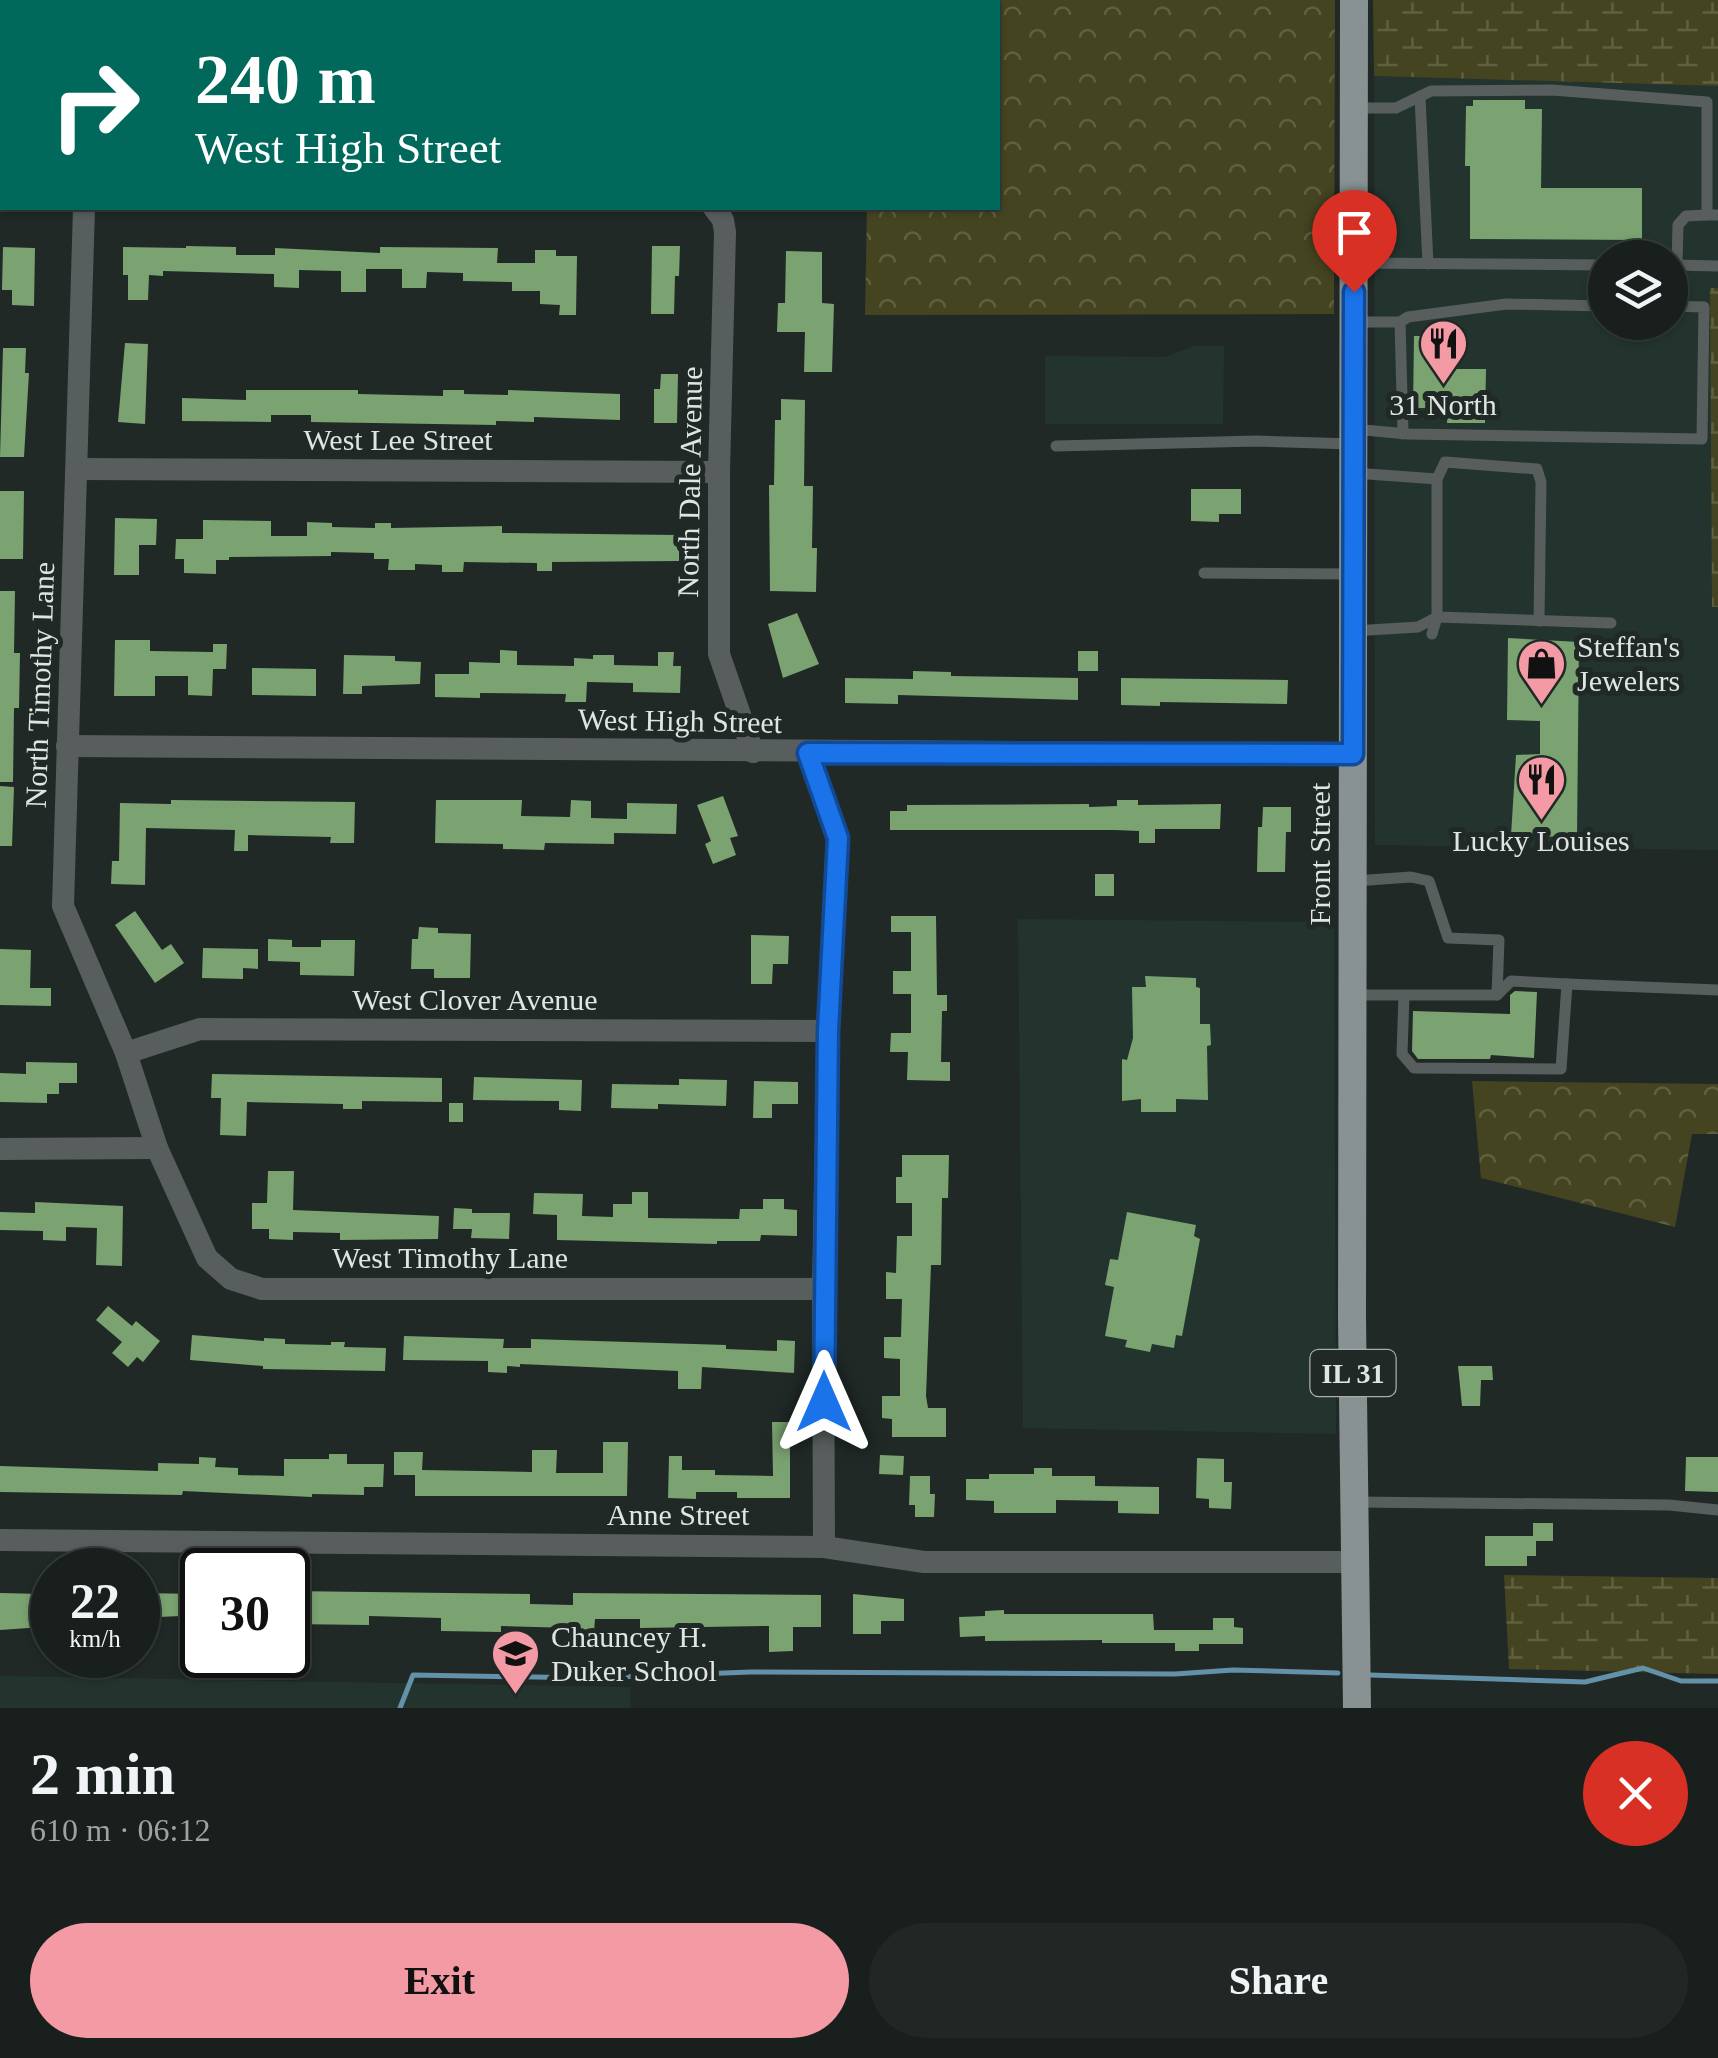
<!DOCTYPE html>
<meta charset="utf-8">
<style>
:root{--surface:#181f1c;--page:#212725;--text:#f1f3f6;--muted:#9fa2a3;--line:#363d3b;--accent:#f49aa5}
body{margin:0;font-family:Georgia,serif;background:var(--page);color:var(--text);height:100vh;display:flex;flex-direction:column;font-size:38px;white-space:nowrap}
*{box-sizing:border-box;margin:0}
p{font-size:32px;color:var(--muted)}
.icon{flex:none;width:55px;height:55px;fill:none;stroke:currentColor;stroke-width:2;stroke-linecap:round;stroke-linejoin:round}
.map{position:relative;height:1708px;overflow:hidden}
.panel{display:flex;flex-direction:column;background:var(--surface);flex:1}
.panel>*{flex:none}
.banner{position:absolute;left:0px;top:0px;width:1000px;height:210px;box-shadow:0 2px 8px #0004,0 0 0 2px var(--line);background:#00695c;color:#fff;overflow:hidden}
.controls{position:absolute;left:1588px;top:240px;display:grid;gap:20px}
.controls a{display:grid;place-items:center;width:100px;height:100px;border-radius:50%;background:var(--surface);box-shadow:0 2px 8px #0004,0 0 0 2px var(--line);font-size:50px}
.speed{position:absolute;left:30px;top:1548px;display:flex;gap:20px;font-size:50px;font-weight:700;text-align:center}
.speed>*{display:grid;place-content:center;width:130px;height:130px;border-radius:50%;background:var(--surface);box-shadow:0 2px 8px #0004,0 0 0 2px var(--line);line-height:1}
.speed small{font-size:25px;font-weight:400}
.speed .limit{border:5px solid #111;border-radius:15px;background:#fff;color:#111}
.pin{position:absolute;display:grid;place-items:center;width:85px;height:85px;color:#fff;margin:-102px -42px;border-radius:50% 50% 50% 0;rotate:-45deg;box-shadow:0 0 10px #0007}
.pin .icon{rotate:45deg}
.me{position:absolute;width:110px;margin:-55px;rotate:0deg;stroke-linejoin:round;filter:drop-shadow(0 0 8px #0008)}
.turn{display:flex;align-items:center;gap:35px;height:210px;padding:0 30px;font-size:45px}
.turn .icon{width:130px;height:130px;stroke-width:2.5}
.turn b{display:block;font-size:70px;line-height:85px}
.round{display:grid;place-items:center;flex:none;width:105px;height:105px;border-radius:52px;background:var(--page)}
.head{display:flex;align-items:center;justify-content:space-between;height:170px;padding:0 30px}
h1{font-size:60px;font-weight:700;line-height:75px}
.primary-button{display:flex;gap:20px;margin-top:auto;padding:20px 30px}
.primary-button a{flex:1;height:115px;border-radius:60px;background:var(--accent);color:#111;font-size:40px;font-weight:700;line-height:115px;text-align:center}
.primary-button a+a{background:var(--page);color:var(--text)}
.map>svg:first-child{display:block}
.built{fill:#23342e;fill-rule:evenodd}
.forest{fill:url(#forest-crowns)}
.wetland{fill:url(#wetland-marsh)}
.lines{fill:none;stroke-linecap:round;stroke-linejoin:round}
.stream{stroke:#6391a9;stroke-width:5}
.building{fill:#7aa371}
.service{stroke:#585d5d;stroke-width:11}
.minor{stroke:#585d5d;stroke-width:22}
.primary{stroke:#889293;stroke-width:28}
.route-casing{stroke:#114b97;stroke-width:25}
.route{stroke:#1a73e8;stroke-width:18}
.labels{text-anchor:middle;stroke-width:10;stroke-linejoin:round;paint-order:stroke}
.shield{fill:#202926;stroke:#a6adaa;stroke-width:2.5}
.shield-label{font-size:28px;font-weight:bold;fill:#dfe5e3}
.poi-label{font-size:30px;fill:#dfe5e3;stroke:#202926}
.street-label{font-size:30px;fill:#dfe5e3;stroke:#202926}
</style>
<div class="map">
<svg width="1718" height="1708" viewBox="0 0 1718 1708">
<defs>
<pattern id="forest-crowns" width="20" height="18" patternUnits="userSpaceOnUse" patternTransform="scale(2.5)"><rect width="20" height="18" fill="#454421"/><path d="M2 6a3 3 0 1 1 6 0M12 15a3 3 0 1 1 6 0" fill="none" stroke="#5f5f41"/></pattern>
<pattern id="wetland-marsh" width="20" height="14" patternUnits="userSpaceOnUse" patternTransform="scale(2.5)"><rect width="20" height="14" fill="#454421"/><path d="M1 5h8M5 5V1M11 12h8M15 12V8" fill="none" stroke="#5f5f41"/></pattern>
</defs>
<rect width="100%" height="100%" fill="#202926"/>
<g class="built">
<path d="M1374,76L1718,86V288H1711L1713,607H1718V850L1375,845ZM1605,258H1670V322H1605Z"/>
<path d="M1195,346H1224L1223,424H1045V356L1165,357Z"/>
<path d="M1018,919L1334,922L1336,1434L1023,1428Z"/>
<path d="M0,1676L630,1687V1708H0Z"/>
</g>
<g class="forest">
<path d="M870,0H1335L1334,314L865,315L867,208H998V2Z"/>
<path d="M1472,1081L1718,1084V1134H1692L1675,1227L1481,1178Z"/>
</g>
<g class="wetland">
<path d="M1373,0H1718V86L1374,76Z"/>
<path d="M1710,288H1718V607H1712Z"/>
<path d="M1504,1575L1718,1578V1674L1509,1669Z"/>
</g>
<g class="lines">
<g class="stream">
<path d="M1370,1675L1585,1682L1643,1668L1681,1681H1718"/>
<path d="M400,1708L413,1675L590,1678L751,1672L1175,1674L1233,1670L1338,1673"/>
</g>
</g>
<g class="building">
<path d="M1473,100H1525V109H1542L1541,188H1642V240L1470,239V166H1465L1466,106H1473Z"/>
<path d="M186,246L236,247V255H275V248L380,253V247L498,248L497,263H535V250H556V256H577L576,315H559L560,305L540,304V291H512V282L463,281V273L427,272L426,288H402V269H366V292H341V271L299,270V288L274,287V274L163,271V276L149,275L148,300H128V275H123V247L186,248Z"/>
<path d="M652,246H680L679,276H675L674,314H651Z"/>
<path d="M3,247L35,248L34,306L12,305V290H2Z"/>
<path d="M786,251L822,252V303L834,304L832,372H804L805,332H777L778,303H785Z"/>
<path d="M1414,336H1451V369H1486L1485,423H1447L1448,408H1413Z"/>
<path d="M125,343L148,344L145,424L118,422Z"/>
<path d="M3,348H26L25,373H29L24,457H0Z"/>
<path d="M661,374H678L677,423H654V389H660Z"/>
<path d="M246,390H358V394L443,396V390H464V394L508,395V390L620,394V420L534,417V422L496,421V425L311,422V415H271V422L182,421V398L246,400Z"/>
<path d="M781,399L805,400L804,486H813L812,548H817L816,592L770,591L769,485H774L775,420H781Z"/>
<path d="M1191,489H1241V514H1219V522L1191,521Z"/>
<path d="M0,491H24L23,559H0Z"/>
<path d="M115,518L157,519L156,545H139V575H114Z"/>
<path d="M203,520L271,521V536H307V522L332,523V527L375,528V523H391V528L502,526V533L679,535V561L552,562V571H537V563L464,562L463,572H442V565L415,564V570H388L389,559H374V553L331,552V556L229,557V560H216V574L184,573V559H175L176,539H203Z"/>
<path d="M0,591H15L14,653H20L19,708H14L13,782H0Z"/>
<path d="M797,613L819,664L783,678L768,624Z"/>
<path d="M1508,638L1579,642L1577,837L1511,836L1516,755L1540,754V721L1507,720Z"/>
<path d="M115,640H150V651L213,652V644H227L226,669H213L212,696L188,695V676H155V696H114Z"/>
<path d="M500,650L517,651V665L574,666V658L593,659V655H614V665L658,666V652H674L673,666H681L680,693L633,692V683L587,682L586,702H565L566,694L480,693V698L435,697V674H469V662L500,663Z"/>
<rect x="1078" y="651" width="20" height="20"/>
<path d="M344,655L395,656V661L421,662L420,684L362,686V694H343Z"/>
<path d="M252,668L316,669V696L252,695Z"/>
<path d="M913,671L951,672V676L1078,678V700L898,695V704L845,703V678L913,679Z"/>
<path d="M1121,678L1288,680L1287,704L1160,702V706L1121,705Z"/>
<path d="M0,786L14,787L12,846H0Z"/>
<path d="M723,796L738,836L730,838L736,855L713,864L705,844L711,841L697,805Z"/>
<path d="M171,800L355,802L354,843H330L331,837L248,835V851H234L235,830L146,828L145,885L111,884L112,861H119L120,803L171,804Z"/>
<path d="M436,800H522L521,816L570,817L571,800L591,801V818L627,819V803L677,804L676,834L614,833V844L545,843L544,850L503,849V844L435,843Z"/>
<path d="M1117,800H1138V805L1221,804L1220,829H1155V843H1139V831L1115,830H890V811H907V805L1089,804V807L1117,806Z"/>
<path d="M1263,807H1291V832H1286L1285,872H1257L1258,827H1262Z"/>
<rect x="1095" y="874" width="19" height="22"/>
<path d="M135,911L162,950L171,944L184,963L155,983L115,925Z"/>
<path d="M891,916H936L937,995H947V1011H942L941,1062H950V1081L907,1080L908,1052H890L891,1033H911V994H893V971H911V932H891Z"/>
<path d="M419,927L438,928V933L471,934L470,978H434V969H411L412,939H418Z"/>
<path d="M751,935L789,936L788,964H773L772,984H751Z"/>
<path d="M268,939L292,940V947H321V940H355L354,976L300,975V962L268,961Z"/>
<path d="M203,948L258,949V969L243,968V979L202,978Z"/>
<path d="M0,949L31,950L30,988H51V1006L0,1005Z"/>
<path d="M1145,976L1196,978V987L1200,988V1024H1210L1211,1045L1207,1046L1208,1100L1176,1099V1112H1141V1099L1122,1101V1059L1127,1060L1133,1038L1132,987H1146Z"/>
<path d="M1515,991L1537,992L1534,1058L1491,1055L1490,1059H1418L1412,1051L1413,1011L1510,1014V995Z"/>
<path d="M26,1062L77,1063V1083H59V1094H47V1103L0,1102V1073L26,1074Z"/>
<path d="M212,1074L442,1078V1102L362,1101V1109H343V1104L247,1102L246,1136L220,1135L221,1098H211Z"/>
<path d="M474,1077L582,1080L581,1111L559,1110V1101L473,1100Z"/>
<path d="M679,1079L727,1080L726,1106L658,1104V1109L611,1108L612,1084L679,1085Z"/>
<path d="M754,1081L798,1082V1104H772V1118H753Z"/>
<rect x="449" y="1103" width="14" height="19"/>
<path d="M902,1155H949L948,1198H942L941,1265H931L926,1396L928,1408H946V1437H892V1419L882,1418V1396H900V1359L884,1358V1337H901L902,1299H886V1272L896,1273L897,1236H912V1203H896V1177H902Z"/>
<path d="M268,1171H294L293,1210L439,1216L438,1239L340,1240V1233L293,1232V1240L269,1239V1229H252V1203H267Z"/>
<path d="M632,1192H648V1218L739,1219L740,1209H763V1199H784V1209L797,1210V1236L761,1235L760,1241H717V1244L557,1240V1215L533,1214L534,1193L583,1194L582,1216L613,1217V1204H632Z"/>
<path d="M35,1202L123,1206L122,1266L96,1265L97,1228L66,1227V1241L43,1240V1231L0,1230V1212L35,1213Z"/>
<path d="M454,1208L472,1209V1213H510L509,1239L471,1238L472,1229H453Z"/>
<path d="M1127,1212L1196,1225L1194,1236L1200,1239L1182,1336L1176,1335L1174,1348L1152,1344L1150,1352L1125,1347L1127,1340L1105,1336L1114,1287L1105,1285L1110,1259L1118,1260Z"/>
<path d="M108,1306L132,1326L136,1321L160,1341L143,1362L137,1357L128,1367L112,1353L122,1342L96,1320Z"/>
<path d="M192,1335L264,1341V1338L285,1339V1344L331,1345V1342H345L344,1347L386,1348L385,1371L263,1369V1366L190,1360Z"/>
<path d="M404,1336L504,1339L503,1348H531V1339L726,1345V1349L777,1351V1340L795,1341L794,1373L702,1367L701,1389H678V1371L520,1364V1367L507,1366V1373L488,1372V1361L403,1360Z"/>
<path d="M1458,1366H1492L1493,1380H1481L1480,1406H1462Z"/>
<path d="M772,1422H795V1444H790V1498H737V1492H696V1499L668,1498L669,1456H682V1470H715V1475L773,1476Z"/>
<path d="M603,1442H628L627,1496H415V1475H394V1452H423L422,1470L532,1472V1450H557L556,1473H603Z"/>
<path d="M329,1454H347V1464H384L383,1487H364V1495L312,1494V1497L183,1491L182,1495L0,1492V1466L158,1471V1463L199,1464V1457L216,1458L215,1467L238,1468V1475L284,1476V1459H329Z"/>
<path d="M880,1455L904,1456L903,1475L879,1474Z"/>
<path d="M1686,1457H1718V1492L1685,1491Z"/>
<path d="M1197,1458L1224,1459V1482H1232L1231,1509L1209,1508V1499L1196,1498Z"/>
<path d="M1034,1468H1052V1476H1095V1486L1159,1487V1514L1118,1513V1501L1056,1500V1513H994V1501L966,1500V1479H989V1474H1034Z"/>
<path d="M910,1476H930V1494H935L934,1517H915V1505H909Z"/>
<path d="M1533,1523H1553V1541H1536V1556H1527V1566H1485V1536H1533Z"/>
<path d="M288,1591L530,1594V1604L573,1605V1593L821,1595V1627H793V1651L769,1652V1626L640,1628V1619H595L594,1632H572V1628L501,1626V1632L441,1631V1618L369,1616V1625L288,1624Z"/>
<path d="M0,1593L43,1594L42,1627L0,1630Z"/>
<path d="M138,1593L202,1594V1615L138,1618Z"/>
<path d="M853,1594L904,1599V1621H881V1634H853Z"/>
<path d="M1004,1610V1614H1153L1154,1630H1213V1618H1234V1627L1243,1628V1644H1199V1651H1175V1643H1102V1640L985,1641V1636L960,1637L959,1617L985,1616V1611Z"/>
</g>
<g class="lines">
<g class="service">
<path d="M1420,97L1428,264"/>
<path d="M1356,108H1396L1431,91L1552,90L1707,102V215H1718"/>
<path d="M1353,263L1605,265"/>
<path d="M1674,265L1718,266"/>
<path d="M1677,265L1678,225L1686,216L1707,215"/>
<path d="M1356,322H1400L1408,317L1506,304L1605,306"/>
<path d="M1400,322L1403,434"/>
<path d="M1353,429L1408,434L1702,439L1704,307L1670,306"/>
<path d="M1056,446L1256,441L1353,444"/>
<path d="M1354,473L1437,479L1445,462L1537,469L1541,482L1539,621"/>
<path d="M1204,573L1353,574"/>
<path d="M1353,631L1418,627L1437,617V479"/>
<path d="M1432,634L1437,617L1611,623"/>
<path d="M1355,881L1411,877L1429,881L1448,938L1499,940L1497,995"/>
<path d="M1567,984L1718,990"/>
<path d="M1353,995H1497L1511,981L1567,984L1561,1069L1414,1068L1402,1054L1404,995"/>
<path d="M1354,1502L1669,1505L1718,1510"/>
</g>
<g class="minor">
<path d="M0,194H2"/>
<path d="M84,208L63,906L126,1053L157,1148L207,1258L231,1279L262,1289H823"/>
<path d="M714,208L723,220L725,232L719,472V654L753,752"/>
<path d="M77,469L719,472"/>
<path d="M67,746L1353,754"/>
<path d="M809,753L838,838L828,1031L823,1289L824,1547"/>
<path d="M126,1053L200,1029L828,1031"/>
<path d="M0,1149L157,1148"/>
<path d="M0,1540L824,1547L924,1562H1355"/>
</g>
<path class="primary" d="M1354,0L1352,1318L1357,1708"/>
</g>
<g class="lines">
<defs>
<path id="route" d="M824,1402L828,1030L838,838L808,753L1353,754L1354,292"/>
</defs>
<use href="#route" class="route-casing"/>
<use href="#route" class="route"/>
</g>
<defs>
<symbol id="restaurant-pin" viewBox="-11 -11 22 30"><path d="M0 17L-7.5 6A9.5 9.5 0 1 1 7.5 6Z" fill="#f49aa5" stroke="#202926"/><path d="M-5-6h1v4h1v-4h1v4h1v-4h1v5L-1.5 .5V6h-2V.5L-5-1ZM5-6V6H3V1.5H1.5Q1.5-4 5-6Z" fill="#111"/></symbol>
<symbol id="shop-pin" viewBox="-11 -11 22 30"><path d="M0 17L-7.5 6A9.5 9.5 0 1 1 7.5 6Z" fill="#f49aa5" stroke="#202926"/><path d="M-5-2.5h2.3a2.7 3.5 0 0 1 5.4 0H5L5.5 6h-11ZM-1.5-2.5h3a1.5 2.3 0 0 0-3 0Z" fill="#111"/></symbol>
<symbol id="school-pin" viewBox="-11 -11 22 30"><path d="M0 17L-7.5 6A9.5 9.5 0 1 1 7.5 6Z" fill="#f49aa5" stroke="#202926"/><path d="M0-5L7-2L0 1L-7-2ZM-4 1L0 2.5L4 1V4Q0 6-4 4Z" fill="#111"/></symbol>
</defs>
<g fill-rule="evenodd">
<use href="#restaurant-pin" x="1416" y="316" width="55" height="75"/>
<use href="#shop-pin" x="1514" y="636" width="55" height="75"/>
<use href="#restaurant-pin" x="1514" y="752" width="55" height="75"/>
<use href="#school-pin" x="488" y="1626" width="55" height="75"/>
</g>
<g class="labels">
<rect class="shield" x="1310.5" y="1350" width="85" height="46" rx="8"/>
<g class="shield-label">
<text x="1353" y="1383">IL 31</text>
</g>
<g class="poi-label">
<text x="1443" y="415">31 North</text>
<text x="1577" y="657" text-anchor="start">Steffan's<tspan x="1577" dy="34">Jewelers</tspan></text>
<text x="1541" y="851">Lucky Louises</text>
<text x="551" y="1647" text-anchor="start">Chauncey H.<tspan x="551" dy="34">Duker School</tspan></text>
</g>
<g class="street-label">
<text x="398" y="450">West Lee Street</text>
<text transform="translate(690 482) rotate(-89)" y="10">North Dale Avenue</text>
<text transform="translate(40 685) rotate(-88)" y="10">North Timothy Lane</text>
<text transform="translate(680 721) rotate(1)" y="10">West High Street</text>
<text transform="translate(1320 854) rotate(-90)" y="10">Front Street</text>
<text x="475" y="1010">West Clover Avenue</text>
<text x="450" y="1268">West Timothy Lane</text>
<text x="678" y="1525">Anne Street</text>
</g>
</g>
</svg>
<div class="controls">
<a><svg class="icon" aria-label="layers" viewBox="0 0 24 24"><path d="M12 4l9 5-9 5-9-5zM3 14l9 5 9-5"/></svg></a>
</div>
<div class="speed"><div>22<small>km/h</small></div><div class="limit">30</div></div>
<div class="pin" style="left:1354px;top:292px;background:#d93025"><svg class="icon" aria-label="arrive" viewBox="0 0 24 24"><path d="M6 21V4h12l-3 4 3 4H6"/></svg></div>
<svg class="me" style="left:824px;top:1402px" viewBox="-20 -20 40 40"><path d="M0-17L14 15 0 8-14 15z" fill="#1a73e8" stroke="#fff" stroke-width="4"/></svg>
<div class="banner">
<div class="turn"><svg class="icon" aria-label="right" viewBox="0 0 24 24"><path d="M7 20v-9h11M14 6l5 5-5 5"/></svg><div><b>240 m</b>West High Street</div></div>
</div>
</div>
<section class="panel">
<div class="head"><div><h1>2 min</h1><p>610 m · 06:12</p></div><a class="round" style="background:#d93025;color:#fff"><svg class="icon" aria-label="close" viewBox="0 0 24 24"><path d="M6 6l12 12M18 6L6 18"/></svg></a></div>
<div class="primary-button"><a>Exit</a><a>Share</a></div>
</section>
